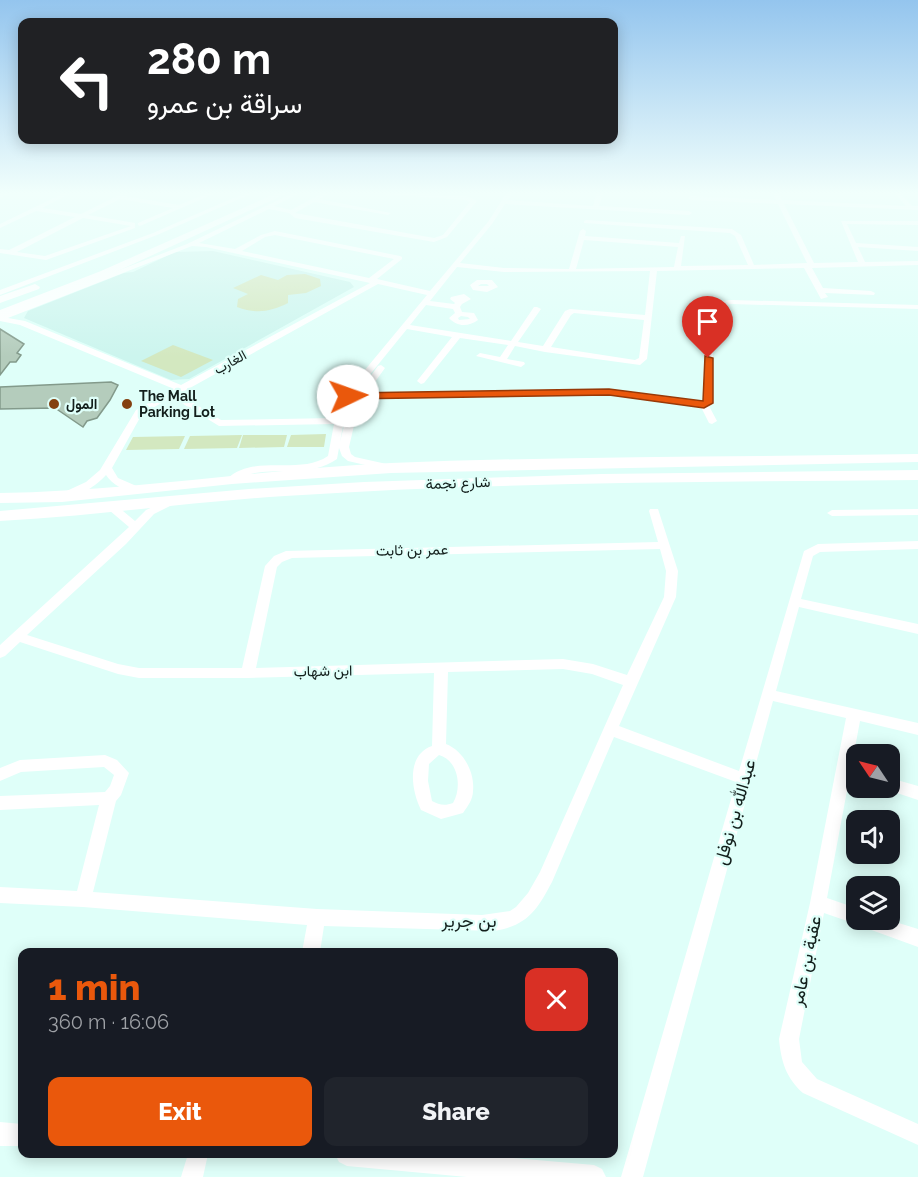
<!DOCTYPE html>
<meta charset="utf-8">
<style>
:root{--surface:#171b24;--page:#20242c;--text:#f1f3f6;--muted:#9ea1a6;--accent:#ea580c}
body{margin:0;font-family:Raleway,Vazirmatn,sans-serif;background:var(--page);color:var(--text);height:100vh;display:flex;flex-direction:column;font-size:22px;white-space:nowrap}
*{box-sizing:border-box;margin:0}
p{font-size:20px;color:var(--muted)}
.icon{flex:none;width:33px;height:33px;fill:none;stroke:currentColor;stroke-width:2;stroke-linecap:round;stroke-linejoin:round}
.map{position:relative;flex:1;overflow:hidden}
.sheet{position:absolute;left:18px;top:948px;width:600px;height:210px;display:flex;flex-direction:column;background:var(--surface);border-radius:12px;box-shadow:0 3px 15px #0003}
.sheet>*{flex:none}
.guide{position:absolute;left:18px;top:18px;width:600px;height:126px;border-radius:12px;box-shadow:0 3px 15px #0003;background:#202124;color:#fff;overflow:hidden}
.needle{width:39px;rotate:305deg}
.tools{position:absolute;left:846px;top:744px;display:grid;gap:12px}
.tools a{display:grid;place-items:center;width:54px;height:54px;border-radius:12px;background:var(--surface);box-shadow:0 3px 15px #0003;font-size:30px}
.pin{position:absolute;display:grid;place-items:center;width:51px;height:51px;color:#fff;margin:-62px -26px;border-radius:50% 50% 50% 0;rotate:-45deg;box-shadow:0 0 6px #0007}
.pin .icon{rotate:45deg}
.me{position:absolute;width:66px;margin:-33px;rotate:87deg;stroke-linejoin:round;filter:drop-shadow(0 0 4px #0008)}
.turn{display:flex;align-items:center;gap:21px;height:126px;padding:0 30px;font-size:27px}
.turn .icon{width:78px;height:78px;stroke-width:2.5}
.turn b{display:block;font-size:42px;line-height:51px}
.round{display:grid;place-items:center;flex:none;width:63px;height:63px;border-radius:12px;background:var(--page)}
.headline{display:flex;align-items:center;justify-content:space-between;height:102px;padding:0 30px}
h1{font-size:36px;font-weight:800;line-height:45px;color:var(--accent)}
.button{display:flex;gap:12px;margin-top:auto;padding:12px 30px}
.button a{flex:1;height:69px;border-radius:12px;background:var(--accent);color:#fff;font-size:24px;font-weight:800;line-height:69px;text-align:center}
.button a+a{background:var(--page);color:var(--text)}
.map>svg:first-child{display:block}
.built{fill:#ccf5ee}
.green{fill:#d3e8c0}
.building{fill:#b4ccbc;stroke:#839a8b;stroke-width:1.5}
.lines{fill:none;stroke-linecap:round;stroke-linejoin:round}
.minor{fill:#fff;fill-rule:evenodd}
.tertiary{fill:#fff;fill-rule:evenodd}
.primary{fill:#fff;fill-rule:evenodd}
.route{fill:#ea580c;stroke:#983908;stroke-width:1.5}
.poi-dot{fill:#844110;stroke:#dffff9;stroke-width:2}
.labels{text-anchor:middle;stroke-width:4.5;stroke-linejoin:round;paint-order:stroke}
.far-street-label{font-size:14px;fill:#131f1c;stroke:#dffff9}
.far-poi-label{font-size:14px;font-weight:bold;fill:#131f1c;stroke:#dffff9;text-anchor:start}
.street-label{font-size:15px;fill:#131f1c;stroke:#dffff9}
.near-street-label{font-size:18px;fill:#131f1c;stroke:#dffff9}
</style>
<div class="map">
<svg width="918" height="1177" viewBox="0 0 918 1177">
<rect width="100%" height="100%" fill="#dffff9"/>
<path class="built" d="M213,251L350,282L354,287L189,379L171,380L24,318L28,311L124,273L133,272L175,252Z"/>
<g class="green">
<path d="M305,274L320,279L321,286L306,293L288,295V303C270,312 256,314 237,307L238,299L248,294L233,288L261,275L278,280L287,275Z"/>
<path d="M173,345L213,360L181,377L141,361Z"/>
<path d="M326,434L324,447H287L291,435Z"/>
<path d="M242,435L237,448L184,449L190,436Z"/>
<path d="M243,435H287L284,447L239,448Z"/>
<path d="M185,436L179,449L126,450L133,437Z"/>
</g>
<g class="building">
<path d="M0,329L24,344L17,353L21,355L16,362H10L0,375Z"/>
<path d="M111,382L118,385L110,400L97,418L87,421L83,427L55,408L0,409V387Z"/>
</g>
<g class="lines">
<g class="minor">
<path d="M4,192H11L0,198V194Z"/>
<path d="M66,192H73L42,208L81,214L125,192H132L125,196L179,205L210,192H218L140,226L138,225V223L173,208L120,199L88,215L135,223V228L46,260L0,253V249L9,250L75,217L36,211L0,228V224ZM83,218L131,226L45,256L17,252Z"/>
<path d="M247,192H255L157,235L0,295V290L153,233Z"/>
<path d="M295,192H302L274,206L291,210L324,192H331L319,199L391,213L388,215L314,202L295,213L434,238L443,235L470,202L466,200L383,194L380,192L467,196L477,201L447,237L434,242L295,218L289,213L269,209L199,243L235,249L261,235L275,231L400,256L402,257V259L377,279L430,291L488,222L507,192H513L508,200L593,206L597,192H603L599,206L689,211L692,213L689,215L505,204L492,224L460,263L504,268L569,269L580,231L583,229L586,231L585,236L679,243L681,236H685L681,266L748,265L735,236L730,233L584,223V221L586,220L732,229L741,235L754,265L807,263L778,204L691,200L688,198L691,196L776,200L772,192H778L782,200L906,206L894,192H900L912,206H918V210L784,204L814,263L858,262L841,221H918V225L847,224L856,243L918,247V251L858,247L865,262L918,261V265L812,268L823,288L871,291L875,293L874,295L825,293L828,297L821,299L804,268L657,271L647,359L640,365L545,352L515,346L507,359L524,362L525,364L521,367L476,356L480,353L500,357L508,345L460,338L424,383L421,384L417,381L452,337L407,329L355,393H358L378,366L381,365L385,368L367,393L609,389L703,402L705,314L711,303L731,300L918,305V309L731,304L717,307L713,314V403L709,406L717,421L712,424L709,423L701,407L609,395L363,398L359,404L349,447L351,454L355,457L391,465V469L387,470L348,461L342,456L339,448L337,459C311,477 283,468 255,473C245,475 238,483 228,481L227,479C254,453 299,476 328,456L334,424L219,426L172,397L142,414L112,468L118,478L141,488L142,490L141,492C129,494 112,485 106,475C96,486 76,500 60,498L59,496L60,494L86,482L100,470L136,410L174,389L20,325L0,321V316L187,244ZM275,235L394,259L369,278L242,251L265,237ZM584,240L678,247L674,267L576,269ZM192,246L206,247L370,283L181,385L25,321L8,318ZM457,267L504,272L650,271L645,315L570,309L565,311L543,346L518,342L541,309L537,307H534L511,341L410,325L426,305L453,309L455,313L449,318C457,327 468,327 478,320L474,313L462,312L460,307L462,304L471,299L464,294L451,297L450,299L455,303L454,304L430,301ZM378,284L427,295L345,394L335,418L221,420L179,394ZM574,313L644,320L639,358L635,360L551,347L571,315ZM461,316L468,317L470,319L459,320L458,318ZM349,406L340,442L344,421Z"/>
<path d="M477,280H492L498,287L487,292L473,290L470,285ZM481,284H487L489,286H478Z"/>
<path d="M170,499L175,502L174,504L154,514L126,544L27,635L118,664L139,668H242L265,566L274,556L286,551L658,542L649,511L650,509H658L678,571L676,597L619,726L739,771L804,551L818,544L918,541V549L820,552L813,556L801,599L918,624V634L799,607L776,691L918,723V735L860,721L827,898L856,908V920H889L918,929V947L866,928L860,926L859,923L856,924L824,913L799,1039L802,1062L817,1079L918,1124V1145L803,1093C786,1078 781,1061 779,1039L810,903L846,718L773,701L643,1177H621L736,782L614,737L552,882C537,910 528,925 495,931L324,926L320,952H302L307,925L83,907L0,903V887L77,891L99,805L0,810V796L105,792L110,786L114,775L104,767L21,772L0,781V768L20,760L105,755L117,760L129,773L121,795L116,801L93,892L317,909L482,915L510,911L516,907L528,893L540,872L623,685L592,674L563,669L448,672L446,744C464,751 475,773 473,791C473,799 468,806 463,813L441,819L421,810C411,790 406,755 432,746L434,673L248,678H139L118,674L20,642L5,656L0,658V645L129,527L109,510L108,508L109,506H117L135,521L146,510ZM660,549L666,571L664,597L627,675L593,664L563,659L256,668L277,567L282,562L292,558ZM439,755C459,761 462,788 453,803C445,806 439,805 432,801L428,781L429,764Z"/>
<path d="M918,509V515L832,516L827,513L832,510Z"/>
<path d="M890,778L918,786V800L885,789L890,788Z"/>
<path d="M188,1154H208L203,1177H181Z"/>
</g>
<g class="tertiary">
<path d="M0,1122L22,1124V1146H0Z"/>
<path d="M335,1154H469L594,1165L602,1169L606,1177H467L347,1166L339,1162Z"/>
</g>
<g class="primary">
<path d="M279,192H290L109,275L0,317V310L101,271Z"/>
<path d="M35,284L40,287L39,289L0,303V296Z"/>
<path d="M918,454V462L391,473L232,484L62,502L0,503V493C131,491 261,469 391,463C567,456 743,457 918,454Z"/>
<path d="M918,470V480C707,482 496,482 285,496C190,502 95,516 0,521V511L249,489L364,482L602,474Z"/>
</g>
</g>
<linearGradient id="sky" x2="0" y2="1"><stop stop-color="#94c5ee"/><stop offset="0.54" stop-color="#f1fffc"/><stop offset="1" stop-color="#f1fffc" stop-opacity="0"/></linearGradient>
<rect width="918" height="357" fill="url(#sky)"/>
<path class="route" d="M705,356L713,358V403L704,408L609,395L348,399L343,396L348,393L609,389L703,401Z"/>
<g class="poi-dot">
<circle cx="54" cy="404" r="6"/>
<circle cx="127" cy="404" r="6"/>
</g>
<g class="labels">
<g class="far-street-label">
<text transform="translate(230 362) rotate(-29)" y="5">الغارب</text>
</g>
<g class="far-poi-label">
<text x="139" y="401">The Mall<tspan x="139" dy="16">Parking Lot</tspan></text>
<text x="66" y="409">المول</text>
</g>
<g class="street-label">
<text transform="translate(458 483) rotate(-2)" y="5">شارع نجمة</text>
<text transform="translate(412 550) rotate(-1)" y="5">عمر بن ثابت</text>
<text transform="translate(323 671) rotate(-1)" y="5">ابن شهاب</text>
</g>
<g class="near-street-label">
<text transform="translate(735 812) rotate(-74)" y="6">عبدالله بن نوفل</text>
<text x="469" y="927">بن جرير</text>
<text transform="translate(806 961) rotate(-78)" y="6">عقبة بن عامر</text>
</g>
</g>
</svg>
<div class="tools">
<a><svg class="needle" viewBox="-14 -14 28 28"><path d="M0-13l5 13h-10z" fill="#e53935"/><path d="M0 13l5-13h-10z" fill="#9ea1a6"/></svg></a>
<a><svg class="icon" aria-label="sound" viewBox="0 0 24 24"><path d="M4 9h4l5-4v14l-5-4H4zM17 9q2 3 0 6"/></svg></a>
<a><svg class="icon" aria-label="layers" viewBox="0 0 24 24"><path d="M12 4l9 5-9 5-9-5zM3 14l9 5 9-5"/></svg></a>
</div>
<div class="pin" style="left:708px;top:358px;background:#d93025"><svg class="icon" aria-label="arrive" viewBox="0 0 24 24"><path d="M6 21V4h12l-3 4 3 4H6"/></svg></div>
<svg class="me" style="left:348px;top:396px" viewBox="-20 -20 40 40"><circle r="19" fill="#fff"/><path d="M0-13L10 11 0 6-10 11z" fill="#ea580c"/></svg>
<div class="guide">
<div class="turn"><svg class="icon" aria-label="left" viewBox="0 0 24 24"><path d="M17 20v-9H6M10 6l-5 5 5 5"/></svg><div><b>280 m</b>سراقة بن عمرو</div></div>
</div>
<section class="sheet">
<div class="headline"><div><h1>1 min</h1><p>360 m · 16:06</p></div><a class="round" style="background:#d93025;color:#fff"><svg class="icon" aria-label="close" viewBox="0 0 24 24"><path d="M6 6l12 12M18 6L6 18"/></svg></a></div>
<div class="button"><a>Exit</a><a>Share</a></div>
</section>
</div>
